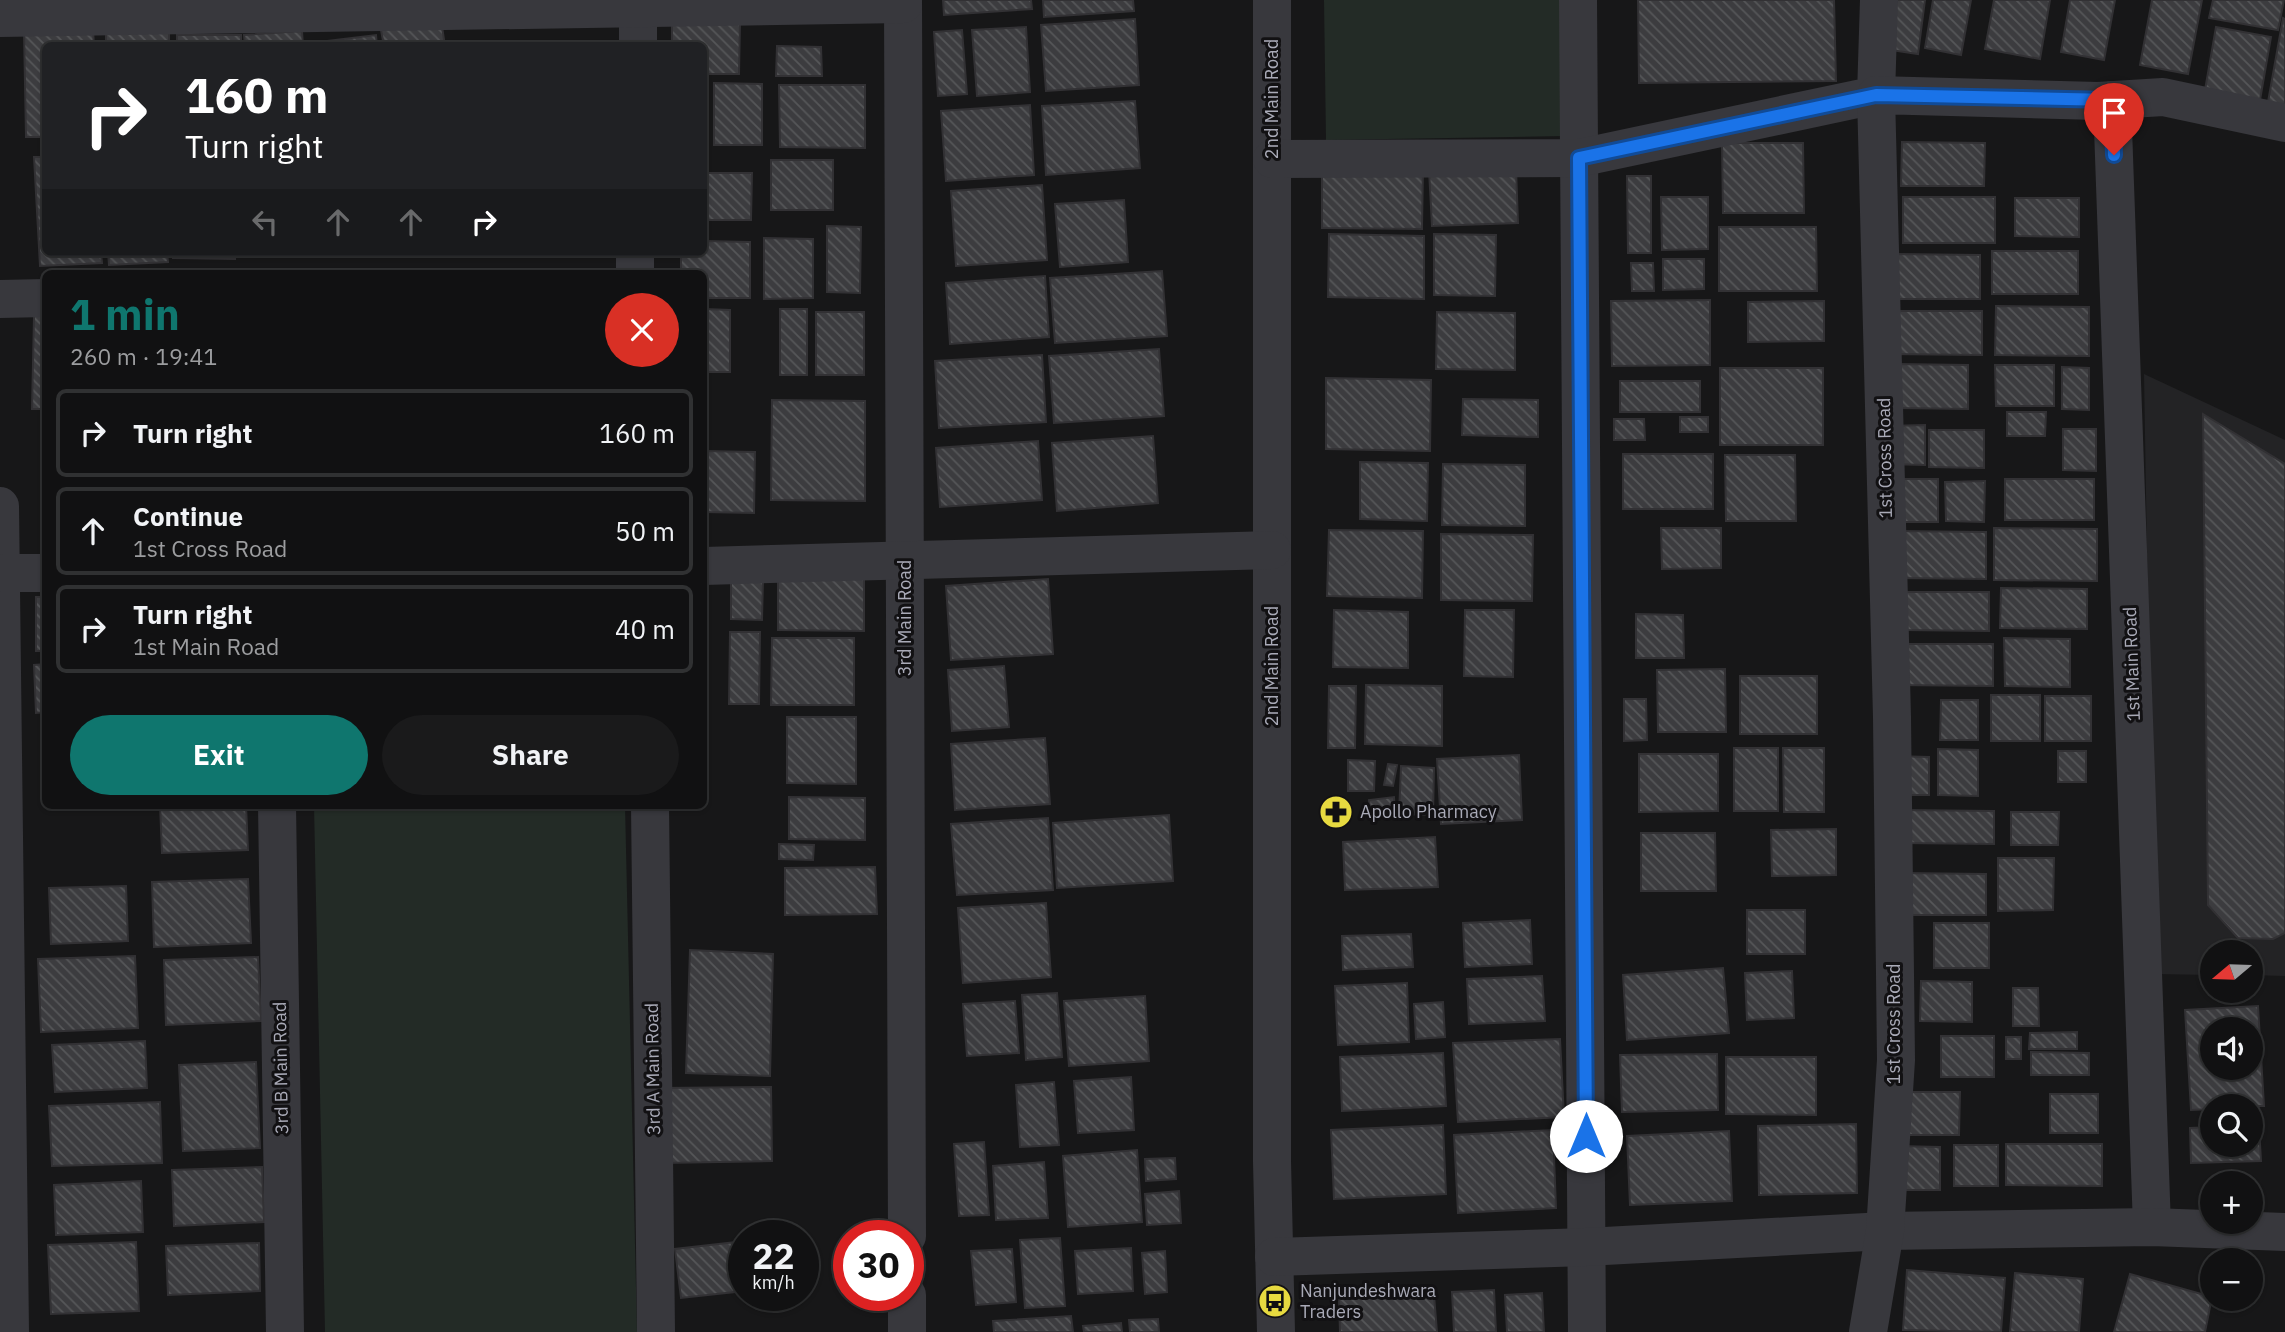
<!DOCTYPE html>
<meta charset="utf-8">
<style>
:root{--surface:#111112;--page:#1a1a1b;--text:#f1f3f6;--muted:#9c9d9f;--line:#303132;--accent:#0f766e}
body{margin:0;font-family:"IBM Plex Sans",sans-serif;background:var(--page);color:var(--text);height:100vh;display:flex;flex-direction:column;font-size:26px;white-space:nowrap}
*{box-sizing:border-box;margin:0}
p{font-size:23px;color:var(--muted)}
.icon{flex:none;width:38px;height:38px;fill:none;stroke:currentColor;stroke-width:2;stroke-linecap:round;stroke-linejoin:round}
.map{position:relative;flex:1;overflow:hidden}
.details{position:absolute;left:42px;top:270px;width:665px;height:539px;display:flex;flex-direction:column;background:var(--surface);border-radius:10px;box-shadow:0 2px 5px #0004,0 0 0 2px var(--line)}
.details>*{flex:none}
.hud{position:absolute;left:42px;top:42px;width:665px;height:214px;border-radius:10px;box-shadow:0 2px 5px #0004,0 0 0 2px var(--line);background:#202124;color:#fff;overflow:hidden}
.needle{width:46px;rotate:251deg}
.tools{position:absolute;left:2200px;top:940px;display:grid;gap:14px}
.tools a{display:grid;place-items:center;width:63px;height:63px;border-radius:50%;background:var(--surface);box-shadow:0 2px 5px #0004,0 0 0 2px var(--line);font-size:35px}
.speed{position:absolute;left:728px;top:1220px;display:flex;gap:14px;font-size:35px;font-weight:700;text-align:center}
.speed>*{display:grid;place-content:center;width:91px;height:91px;border-radius:50%;background:var(--surface);box-shadow:0 2px 5px #0004,0 0 0 2px var(--line);line-height:1}
.speed small{font-size:18px;font-weight:400}
.speed .limit{border:10px solid #d22;background:#fff;color:#111}
.pin{position:absolute;display:grid;place-items:center;width:60px;height:60px;color:#fff;margin:-72px -30px;border-radius:50% 50% 50% 0;rotate:-45deg;box-shadow:0 0 7px #0007}
.pin .icon{rotate:45deg}
.me{position:absolute;width:77px;margin:-38px;rotate:0deg;stroke-linejoin:round;filter:drop-shadow(0 0 5px #0008)}
.turn{display:flex;align-items:center;gap:24px;height:147px;padding:0 28px;font-size:32px}
.turn .icon{width:91px;height:91px;stroke-width:2.5}
.turn b{display:block;font-size:49px;line-height:60px}
.lanes{display:flex;align-items:center;height:66px;padding:0 28px;background:#0003;justify-content:center;gap:35px;direction:ltr}
.lanes .off{opacity:.35}
.round{display:grid;place-items:center;flex:none;width:74px;height:74px;border-radius:37px;background:var(--page)}
.headline{display:flex;align-items:center;justify-content:space-between;height:119px;padding:0 28px}
h1{font-size:42px;font-weight:700;line-height:52px;color:var(--accent)}
.primary-button{display:flex;gap:14px;margin-top:auto;padding:14px 28px}
.primary-button a{flex:1;height:80px;border-radius:42px;background:var(--accent);color:#fff;font-size:28px;font-weight:700;line-height:80px;text-align:center}
.primary-button a+a{background:var(--page);color:var(--text)}
ul{padding:0;list-style:none}
li{display:flex;align-items:center;gap:21px;height:88px;margin:0 14px 10px;padding:0 14px;border:4px solid var(--line);border-radius:10px}
li div{flex:1}
li b{display:block;font-size:26px}
li em{font-style:normal}
.map>svg:first-child{display:block}
.built{fill:#232325}
.green{fill:#232b26}
.building{fill:url(#building-back-hatch);stroke:#323134;stroke-width:2;fill-rule:evenodd}
.lines{fill:none;stroke-linecap:round;stroke-linejoin:round}
.street{stroke:#38383d;stroke-width:38}
.route-casing{stroke:#114b97;stroke-width:18}
.route{stroke:#1a73e8;stroke-width:12}
.labels{text-anchor:middle;stroke-width:6;stroke-linejoin:round;paint-order:stroke}
.street-label{font-size:18px;fill:#a9aab7;stroke:#121113}
.poi-label{font-size:18px;fill:#a9aab7;stroke:#121113;text-anchor:start}
</style>
<div class="map">
<svg width="2285" height="1332" viewBox="0 0 2285 1332">
<defs>
<pattern id="building-back-hatch" width="6" height="6" patternUnits="userSpaceOnUse" patternTransform="scale(1.75)"><rect width="6" height="6" fill="#3c3c3f"/><path d="M-1 5l2 2M0 0l6 6M5-1l2 2" fill="none" stroke="#555658"/></pattern>
</defs>
<rect width="100%" height="100%" fill="#171718"/>
<path class="built" d="M2144,374L2285,440V976L2251,975L2250,952H2212V975L2154,974Z"/>
<g class="green">
<path d="M1324,0H1563L1565,136L1326,140Z"/>
<path d="M314,805H625L637,1332H325Z"/>
</g>
<g class="building">
<path d="M943,0H1031L1032,9L944,15Z"/>
<path d="M1043,0H1133L1134,11L1044,17Z"/>
<path d="M1638,0H1834L1836,81L1639,83Z"/>
<path d="M1890,0H1925L1918,54L1884,49Z"/>
<path d="M1933,0H1971L1961,55L1925,48Z"/>
<path d="M1994,0H2050L2040,59L1985,49Z"/>
<path d="M2070,0H2115L2104,60L2061,52Z"/>
<path d="M2152,0H2202L2188,74L2140,65Z"/>
<path d="M2213,0H2284L2278,30L2209,18Z"/>
<path d="M2283,18L2285,19V105L2268,102Z"/>
<path d="M1135,19L1139,85L1046,91L1041,25Z"/>
<path d="M441,20L445,46H384L381,30Z"/>
<path d="M672,22L740,23L739,74H704V46H672Z"/>
<path d="M106,27L169,28V46H106Z"/>
<path d="M1026,27L1030,92L977,96L972,30Z"/>
<path d="M2216,27L2271,37L2260,100L2205,90Z"/>
<path d="M93,29L94,46H46V137H26L24,31Z"/>
<path d="M962,30L967,94L938,96L934,32Z"/>
<path d="M302,31L303,46H245L244,35Z"/>
<rect x="177" y="35" width="64" height="11"/>
<path d="M376,35L377,46H311V43Z"/>
<path d="M777,46L821,47L822,76H776Z"/>
<path d="M714,83L762,84V145H714Z"/>
<path d="M779,85H865V148L780,147Z"/>
<path d="M1135,101L1140,168L1046,175L1042,106Z"/>
<path d="M1030,105L1034,175L946,181L941,111Z"/>
<path d="M1902,142L1985,143L1984,186H1901Z"/>
<path d="M1722,143H1803L1804,213H1723Z"/>
<path d="M34,157H46V252H101L102,263L40,266Z"/>
<rect x="771" y="160" width="62" height="50"/>
<path d="M1322,166L1423,168L1422,229L1322,228Z"/>
<path d="M1516,168L1518,223L1432,226L1429,170Z"/>
<path d="M704,173H752L751,220H704Z"/>
<path d="M1627,176H1651V253H1628Z"/>
<path d="M1042,185L1047,260L956,266L951,191Z"/>
<path d="M1661,197H1708V249L1662,250Z"/>
<rect x="1903" y="197" width="92" height="46"/>
<path d="M2015,198H2079V237L2015,236Z"/>
<path d="M1124,200L1128,262L1060,267L1055,204Z"/>
<path d="M827,226L861,227L860,293L827,292Z"/>
<path d="M1719,227H1816L1817,291H1719Z"/>
<path d="M1329,234L1424,236V299L1328,297Z"/>
<path d="M1434,234L1496,235L1495,296L1434,295Z"/>
<path d="M764,238L813,239V298L764,299Z"/>
<path d="M704,241L750,242V298H704V273H681V252H704Z"/>
<rect x="1992" y="251" width="86" height="43"/>
<path d="M108,252H167L168,262L109,265Z"/>
<path d="M173,252H235V259L173,258Z"/>
<path d="M1896,254L1980,255V299H1895Z"/>
<path d="M1663,259H1704V289L1663,290Z"/>
<path d="M1631,263H1653L1654,291H1632Z"/>
<path d="M1162,271L1167,336L1055,343L1050,278Z"/>
<path d="M1045,276L1049,337L950,344L946,283Z"/>
<path d="M1710,300V365L1612,366L1611,301Z"/>
<path d="M1824,301V341L1748,342V302Z"/>
<path d="M1996,306L2089,307V356L1995,355Z"/>
<path d="M704,309L730,310V372H704Z"/>
<rect x="780" y="309" width="27" height="66"/>
<path d="M1887,311H1982V355L1887,354Z"/>
<rect x="816" y="312" width="48" height="63"/>
<path d="M1437,312L1515,313V370L1436,369Z"/>
<path d="M34,316H46V409H32Z"/>
<path d="M1159,349L1164,416L1054,423L1049,356Z"/>
<path d="M1042,355L1046,422L939,428L935,361Z"/>
<path d="M1896,364L1968,365V409L1896,408Z"/>
<path d="M1995,365H2054V406H1996Z"/>
<path d="M2062,367L2089,368V410L2062,409Z"/>
<rect x="1720" y="368" width="103" height="77"/>
<path d="M1326,378L1431,380L1430,451L1326,449Z"/>
<rect x="1620" y="381" width="80" height="31"/>
<path d="M1463,399L1538,400V437L1462,435Z"/>
<path d="M772,400L865,401V501L771,500Z"/>
<path d="M2007,412H2046L2045,436H2007Z"/>
<path d="M2203,414L2285,464V933L2273,939L2238,938L2208,905Z"/>
<rect x="1680" y="417" width="28" height="15"/>
<path d="M1614,419H1644L1645,440H1614Z"/>
<path d="M1925,425V465L1886,464V426Z"/>
<path d="M2063,429H2096V471L2063,470Z"/>
<path d="M1929,430H1984V468L1929,467Z"/>
<path d="M1153,436L1158,503L1057,511L1052,443Z"/>
<path d="M44,437H46V516L43,515Z"/>
<path d="M1038,441L1042,500L940,507L936,448Z"/>
<path d="M704,451L755,452L754,513L704,512Z"/>
<rect x="1623" y="454" width="90" height="55"/>
<path d="M1725,455H1795L1796,521H1726Z"/>
<path d="M1360,462L1428,463L1427,521L1360,519Z"/>
<path d="M1443,464L1525,465V526L1442,525Z"/>
<rect x="1891" y="479" width="47" height="43"/>
<rect x="2005" y="479" width="89" height="41"/>
<path d="M1985,481L1984,522L1946,521L1945,482Z"/>
<path d="M1661,528H1721V568L1662,569Z"/>
<path d="M1994,528L2097,529V581L1994,580Z"/>
<path d="M1329,530L1423,531L1422,598L1327,596Z"/>
<path d="M1894,531L1986,532V579L1894,578Z"/>
<path d="M1441,534L1533,535L1532,601L1441,600Z"/>
<path d="M778,573L864,574V631L778,630Z"/>
<path d="M1048,579L1053,654L951,660L946,586Z"/>
<path d="M763,580L762,620L731,619V581Z"/>
<path d="M2001,588L2087,589V629L2000,628Z"/>
<path d="M1903,592H1989V631L1903,630Z"/>
<rect x="36" y="597" width="10" height="54"/>
<path d="M1334,610L1408,612V668L1333,667Z"/>
<path d="M1465,610H1514L1513,677L1464,676Z"/>
<path d="M1636,614L1683,615L1684,658H1636Z"/>
<path d="M730,632H760L759,704H729Z"/>
<path d="M772,638H854V705H771Z"/>
<path d="M2004,638L2070,639V687L2005,686Z"/>
<path d="M1894,644H1993V686L1894,685Z"/>
<path d="M46,664V712L36,713L34,665Z"/>
<path d="M1004,666L1009,727L952,731L948,670Z"/>
<path d="M1725,669L1726,732H1658L1657,670Z"/>
<rect x="1740" y="676" width="77" height="58"/>
<path d="M1366,685L1442,686V746L1365,744Z"/>
<path d="M1329,686H1356L1355,748H1328Z"/>
<rect x="1991" y="695" width="49" height="46"/>
<rect x="2045" y="696" width="46" height="45"/>
<path d="M1624,699H1646L1647,740L1624,741Z"/>
<path d="M1941,700H1978V740H1940Z"/>
<path d="M787,717H856V784L787,783Z"/>
<path d="M1045,738L1050,804L955,810L951,744Z"/>
<rect x="1734" y="748" width="44" height="63"/>
<path d="M1783,748H1824V812H1784Z"/>
<path d="M1938,749L1978,750V796L1938,795Z"/>
<rect x="2058" y="751" width="28" height="31"/>
<path d="M1639,754H1718V811L1639,812Z"/>
<path d="M1519,755L1522,820L1441,824L1437,759Z"/>
<path d="M1893,756L1929,757V795H1893Z"/>
<path d="M1348,760L1375,761L1374,791H1348Z"/>
<path d="M1388,764L1397,765L1393,786L1384,785Z"/>
<path d="M1401,766L1434,768L1433,815L1399,814Z"/>
<path d="M789,797L865,798V840L789,839Z"/>
<path d="M1394,797L1395,816L1371,818L1369,800Z"/>
<path d="M160,805H246L248,850L162,853Z"/>
<path d="M1901,810L1994,811V844L1901,843Z"/>
<path d="M2011,812H2059L2058,845H2011Z"/>
<path d="M1169,815L1173,881L1057,888L1053,823Z"/>
<path d="M1048,818L1053,890L957,895L951,824Z"/>
<path d="M1836,829V875L1772,876L1771,830Z"/>
<path d="M1641,833H1715L1716,891H1641Z"/>
<path d="M1435,837L1438,887L1345,890L1343,842Z"/>
<path d="M779,844L814,845L813,860L779,859Z"/>
<path d="M1998,858H2054L2053,910L1998,911Z"/>
<path d="M875,867L877,914L785,915V868Z"/>
<path d="M1902,873L1986,874V915H1902Z"/>
<path d="M248,879L251,943L154,947L152,882Z"/>
<path d="M126,886L128,941L51,944L49,888Z"/>
<path d="M1046,903L1051,977L963,983L958,908Z"/>
<rect x="1747" y="910" width="58" height="44"/>
<path d="M1530,920L1532,964L1465,967L1463,923Z"/>
<rect x="1934" y="923" width="55" height="45"/>
<path d="M1411,934L1413,967L1343,970L1342,936Z"/>
<path d="M690,950L773,954L770,1076L686,1073Z"/>
<path d="M135,956L138,1028L41,1032L38,959Z"/>
<path d="M258,957L261,1021L166,1025L164,960Z"/>
<path d="M1723,968L1729,1033L1627,1040L1623,975Z"/>
<path d="M1792,971L1794,1018L1747,1020L1745,973Z"/>
<path d="M1542,976L1545,1021L1469,1024L1467,979Z"/>
<path d="M1921,981L1972,982V1022L1920,1021Z"/>
<path d="M1407,983L1409,1042L1338,1045L1335,986Z"/>
<path d="M2013,988H2038L2039,1026H2013Z"/>
<path d="M1057,993L1062,1057L1026,1060L1022,995Z"/>
<path d="M1145,996L1149,1061L1069,1066L1064,1001Z"/>
<path d="M1015,1001L1019,1053L967,1056L963,1004Z"/>
<path d="M1443,1002L1445,1037L1416,1039L1414,1004Z"/>
<path d="M2258,1006L2264,1106H2212V1109L2191,1110L2185,1010ZM2212,1029H2250V1068H2212Z"/>
<path d="M2077,1032V1049H2029L2030,1033Z"/>
<rect x="1941" y="1036" width="53" height="41"/>
<rect x="2006" y="1037" width="15" height="22"/>
<path d="M1560,1039L1564,1117L1458,1122L1453,1043Z"/>
<path d="M145,1041L147,1088L55,1092L52,1045Z"/>
<path d="M2031,1052L2089,1053V1075H2031Z"/>
<path d="M1443,1053L1446,1106L1342,1111L1340,1057Z"/>
<path d="M1717,1054L1718,1110L1622,1112L1620,1055Z"/>
<path d="M1726,1057H1816V1115L1726,1114Z"/>
<path d="M256,1062L260,1148L183,1151L179,1065Z"/>
<path d="M1131,1077L1134,1130L1078,1133L1074,1081Z"/>
<path d="M1054,1082L1059,1145L1020,1147L1016,1085Z"/>
<path d="M771,1087L772,1161L663,1163L661,1088Z"/>
<path d="M1904,1092H1960L1959,1135H1904Z"/>
<rect x="2050" y="1094" width="48" height="39"/>
<path d="M160,1102L162,1163L52,1166L49,1106Z"/>
<path d="M1856,1124L1857,1193L1759,1195L1758,1126Z"/>
<path d="M1443,1125L1446,1194L1334,1199L1331,1130Z"/>
<path d="M2250,1126H2259L2261,1161L2191,1163L2190,1128L2212,1127V1144H2250Z"/>
<path d="M1553,1130L1556,1208L1458,1213L1454,1135Z"/>
<path d="M1729,1131L1732,1201L1630,1205L1627,1136Z"/>
<path d="M984,1142L989,1215L959,1216L954,1144Z"/>
<path d="M2006,1144H2102V1186L2006,1185Z"/>
<rect x="1954" y="1145" width="44" height="41"/>
<path d="M1898,1146L1940,1147V1190H1898Z"/>
<path d="M1137,1150L1142,1222L1068,1227L1063,1156Z"/>
<path d="M1175,1158L1176,1179L1146,1181L1145,1159Z"/>
<path d="M1044,1162L1048,1218L996,1220L993,1166Z"/>
<path d="M262,1167L264,1222L174,1226L172,1170Z"/>
<path d="M141,1181L143,1232L56,1235L54,1185Z"/>
<path d="M1179,1191L1181,1223L1147,1225L1145,1194Z"/>
<path d="M1060,1238L1065,1306L1025,1308L1020,1240Z"/>
<path d="M744,1241V1291L681,1298L675,1249Z"/>
<path d="M136,1242L139,1311L51,1314L48,1245Z"/>
<path d="M259,1243L260,1291L168,1295L166,1246Z"/>
<path d="M1131,1248L1133,1291L1078,1294L1075,1251Z"/>
<path d="M1012,1249L1016,1302L976,1305L971,1251Z"/>
<path d="M1165,1251L1167,1292L1145,1294L1142,1253Z"/>
<path d="M1907,1270L2005,1278L2001,1332L1903,1330Z"/>
<path d="M2015,1273L2083,1279L2079,1332H2010Z"/>
<path d="M2130,1274L2212,1297L2205,1332H2114Z"/>
<path d="M1494,1290L1496,1332H1454L1452,1292Z"/>
<path d="M1542,1293L1544,1332H1507L1505,1295Z"/>
<path d="M1434,1295L1437,1332H1340L1339,1299Z"/>
<path d="M1071,1316L1073,1332H994L993,1321Z"/>
<path d="M1158,1319L1159,1332H1130L1129,1320Z"/>
<path d="M1121,1323L1122,1332H1084L1083,1326Z"/>
</g>
<g class="lines">
<g class="street">
<path d="M638,0V46"/>
<path d="M903,0L907,1236"/>
<path d="M1272,0V1161L1276,1332"/>
<path d="M1578,0L1587,1332"/>
<path d="M0,18L903,4"/>
<path d="M2112,100L2152,1227"/>
<path d="M1272,159L1579,158L1876,95L1879,0"/>
<path d="M635,273V252"/>
<path d="M0,299L46,298"/>
<path d="M0,506L10,1332"/>
<path d="M704,566L1272,550"/>
<path d="M3,573H46"/>
<path d="M277,805L285,1332"/>
<path d="M650,805L656,1332"/>
<path d="M1274,1257L1586,1247L1885,1231L2152,1227L2285,1232"/>
<path d="M907,1295V1332"/>
<path d="M1868,1332L1885,1231L1896,1060L1892,717L1876,95L2098,101L2163,97L2285,123"/>
</g>
</g>
<g class="lines">
<defs>
<path id="route" d="M1586,1136L1579,158L1876,95L2112,100L2114,155"/>
</defs>
<use href="#route" class="route-casing"/>
<use href="#route" class="route"/>
</g>
<defs>
<symbol id="pharmacy-disc" viewBox="-11 -11 22 22"><circle r="9.5" fill="#e7da40" stroke="#121113"/><path d="M-2-6h4v4h4v4h-4v4h-4v-4h-4v-4h4Z" fill="#111"/></symbol>
<symbol id="bus-disc" viewBox="-11 -11 22 22"><circle r="9.5" fill="#e7da40" stroke="#121113"/><path d="M-5-6H5V4H4V6H2V4H-2V6H-4V4H-5ZM-3.5-4V0h7V-4ZM-3.5 1.2v1.5H-2V1.2ZM2 1.2v1.5H3.5V1.2Z" fill="#111"/></symbol>
</defs>
<g fill-rule="evenodd">
<use href="#pharmacy-disc" x="1317" y="793" width="38" height="38"/>
<use href="#bus-disc" x="1256" y="1282" width="38" height="38"/>
</g>
<g class="labels">
<g class="street-label">
<text transform="translate(1272 99) rotate(-90)" y="6">2nd Main Road</text>
<text transform="translate(1885 458) rotate(-91)" y="6">1st Cross Road</text>
<text transform="translate(905 618) rotate(-90)" y="6">3rd Main Road</text>
<text transform="translate(2132 664) rotate(-92)" y="6">1st Main Road</text>
<text transform="translate(1272 666) rotate(-90)" y="6">2nd Main Road</text>
<text transform="translate(1894 1024) rotate(-90)" y="6">1st Cross Road</text>
<text transform="translate(281 1068) rotate(-91)" y="6">3rd B Main Road</text>
<text transform="translate(653 1069) rotate(-91)" y="6">3rd A Main Road</text>
</g>
<g class="poi-label">
<text x="1360" y="818">Apollo Pharmacy</text>
<text x="1300" y="1297">Nanjundeshwara<tspan x="1300" dy="21">Traders</tspan></text>
</g>
</g>
</svg>
<div class="tools">
<a><svg class="needle" viewBox="-14 -14 28 28"><path d="M0-13l5 13h-10z" fill="#e53935"/><path d="M0 13l5-13h-10z" fill="#9c9d9f"/></svg></a>
<a><svg class="icon" aria-label="sound" viewBox="0 0 24 24"><path d="M4 9h4l5-4v14l-5-4H4zM17 9q2 3 0 6"/></svg></a>
<a><svg class="icon" aria-label="search" viewBox="0 0 24 24"><circle cx="10" cy="10" r="6"/><path d="M15 15l6 6"/></svg></a>
<a>+</a>
<a>−</a>
</div>
<div class="speed"><div>22<small>km/h</small></div><div class="limit">30</div></div>
<div class="pin" style="left:2114px;top:155px;background:#d93025"><svg class="icon" aria-label="arrive" viewBox="0 0 24 24"><path d="M6 21V4h12l-3 4 3 4H6"/></svg></div>
<svg class="me" style="left:1586px;top:1136px" viewBox="-20 -20 40 40"><circle r="19" fill="#fff"/><path d="M0-13L10 11 0 6-10 11z" fill="#1a73e8"/></svg>
<div class="hud">
<div class="turn"><svg class="icon" aria-label="right" viewBox="0 0 24 24"><path d="M7 20v-9h11M14 6l5 5-5 5"/></svg><div><b>160 m</b>Turn right</div></div>
<div class="lanes"><svg class="icon off" aria-label="left" viewBox="0 0 24 24"><path d="M17 20v-9H6M10 6l-5 5 5 5"/></svg><svg class="icon off" aria-label="ahead" viewBox="0 0 24 24"><path d="M12 20V5M6 11l6-6 6 6"/></svg><svg class="icon off" aria-label="ahead" viewBox="0 0 24 24"><path d="M12 20V5M6 11l6-6 6 6"/></svg><svg class="icon" aria-label="right" viewBox="0 0 24 24"><path d="M7 20v-9h11M14 6l5 5-5 5"/></svg></div>
</div>
<section class="details">
<div class="headline"><div><h1>1 min</h1><p>260 m · 19:41</p></div><a class="round" style="background:#d93025;color:#fff"><svg class="icon" aria-label="close" viewBox="0 0 24 24"><path d="M6 6l12 12M18 6L6 18"/></svg></a></div>
<ul>
<li><svg class="icon" aria-label="right" viewBox="0 0 24 24"><path d="M7 20v-9h11M14 6l5 5-5 5"/></svg><div><b>Turn right</b></div><em>160 m</em></li>
<li><svg class="icon" aria-label="ahead" viewBox="0 0 24 24"><path d="M12 20V5M6 11l6-6 6 6"/></svg><div><b>Continue</b><p>1st Cross Road</p></div><em>50 m</em></li>
<li><svg class="icon" aria-label="right" viewBox="0 0 24 24"><path d="M7 20v-9h11M14 6l5 5-5 5"/></svg><div><b>Turn right</b><p>1st Main Road</p></div><em>40 m</em></li>
</ul>
<div class="primary-button"><a>Exit</a><a>Share</a></div>
</section>
</div>
